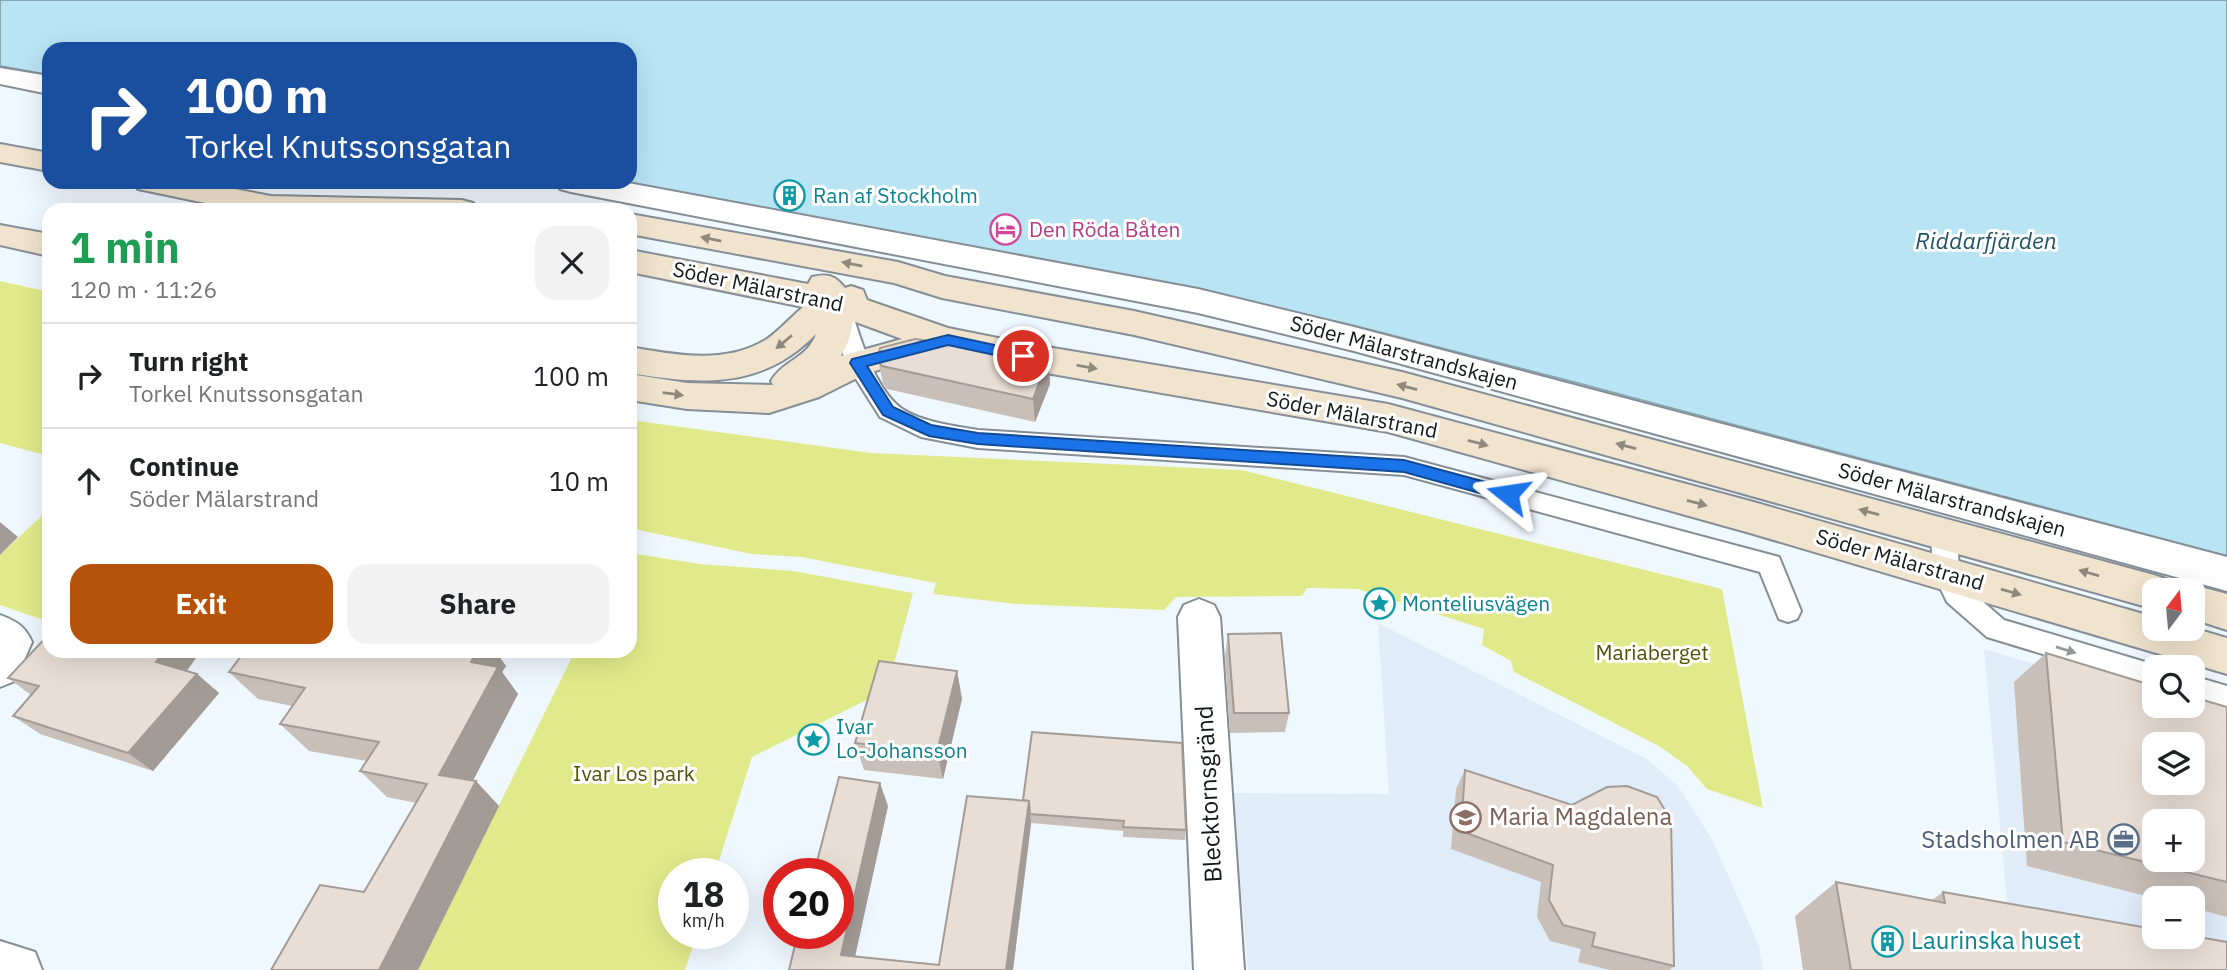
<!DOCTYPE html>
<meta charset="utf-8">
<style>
:root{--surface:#fff;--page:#f2f2f2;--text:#202124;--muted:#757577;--line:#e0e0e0;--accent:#b45309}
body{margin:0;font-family:"IBM Plex Sans",sans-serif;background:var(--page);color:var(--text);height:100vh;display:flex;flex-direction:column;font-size:26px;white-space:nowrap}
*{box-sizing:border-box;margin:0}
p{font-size:23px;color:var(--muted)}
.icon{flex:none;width:38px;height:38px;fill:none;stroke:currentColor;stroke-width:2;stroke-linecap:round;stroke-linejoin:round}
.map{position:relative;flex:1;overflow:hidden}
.side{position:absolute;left:42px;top:203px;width:595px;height:455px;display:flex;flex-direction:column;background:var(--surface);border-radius:21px;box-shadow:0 7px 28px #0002}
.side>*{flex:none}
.hud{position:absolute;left:42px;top:42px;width:595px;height:147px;border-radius:21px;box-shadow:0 7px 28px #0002;background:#1a4fa0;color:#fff;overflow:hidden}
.needle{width:46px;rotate:16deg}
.tools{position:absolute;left:2142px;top:578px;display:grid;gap:14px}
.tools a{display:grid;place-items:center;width:63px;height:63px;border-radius:14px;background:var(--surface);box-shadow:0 7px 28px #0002;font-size:35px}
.speed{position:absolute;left:658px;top:858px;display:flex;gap:14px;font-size:35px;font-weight:700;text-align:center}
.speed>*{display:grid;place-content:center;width:91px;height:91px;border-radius:50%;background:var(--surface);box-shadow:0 7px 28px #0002;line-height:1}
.speed small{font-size:18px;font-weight:400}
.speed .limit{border:10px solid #d22;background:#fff;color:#111}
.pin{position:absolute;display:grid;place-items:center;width:60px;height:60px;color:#fff;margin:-30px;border:4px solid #fff;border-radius:50%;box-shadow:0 2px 7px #0007}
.me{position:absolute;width:77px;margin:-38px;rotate:285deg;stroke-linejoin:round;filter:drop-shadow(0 0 5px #0008)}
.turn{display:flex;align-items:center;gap:24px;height:147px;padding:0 28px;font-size:32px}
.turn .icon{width:91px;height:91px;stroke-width:2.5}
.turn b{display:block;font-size:49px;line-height:60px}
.round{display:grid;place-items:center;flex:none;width:74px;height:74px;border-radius:21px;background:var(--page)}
.head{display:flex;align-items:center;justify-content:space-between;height:119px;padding:0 28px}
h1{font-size:42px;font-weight:700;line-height:52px;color:#1e9e55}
.action{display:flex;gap:14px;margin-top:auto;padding:14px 28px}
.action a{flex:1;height:80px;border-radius:21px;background:var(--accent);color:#fff;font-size:28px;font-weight:700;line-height:80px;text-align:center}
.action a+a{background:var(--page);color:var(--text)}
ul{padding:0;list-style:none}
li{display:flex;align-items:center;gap:21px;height:105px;padding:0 28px;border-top:2px solid var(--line)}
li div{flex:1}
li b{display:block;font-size:26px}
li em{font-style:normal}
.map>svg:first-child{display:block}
.built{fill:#e0ecf8;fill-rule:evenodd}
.green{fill:#e1ea8a}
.water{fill:#b9e4f4;stroke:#88a7b3;stroke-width:2}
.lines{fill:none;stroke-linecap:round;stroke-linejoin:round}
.lane-casing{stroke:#858e96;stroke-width:4}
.street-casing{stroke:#858e96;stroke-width:4}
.secondary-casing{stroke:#858e96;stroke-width:4}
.lane{fill:#fff;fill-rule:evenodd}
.street{fill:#fff;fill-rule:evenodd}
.secondary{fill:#f1e4ce;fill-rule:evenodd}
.wall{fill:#c8bfb8}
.shaded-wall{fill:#a29b96}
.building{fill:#e8ded6;stroke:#a29b96;stroke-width:2;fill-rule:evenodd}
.oneway{fill:#8e887d}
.oneway2{fill:#969798}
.route{fill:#1a73e8;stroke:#114b97;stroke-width:2}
.labels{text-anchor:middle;stroke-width:6;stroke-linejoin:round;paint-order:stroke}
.culture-label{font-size:21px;fill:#0d838f;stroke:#fff;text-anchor:start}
.hotel-label{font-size:21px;fill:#b23c85;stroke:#fff;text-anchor:start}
.street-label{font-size:21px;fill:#15181b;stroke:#fff}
.park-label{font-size:21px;fill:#505406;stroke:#fff}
.water-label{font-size:23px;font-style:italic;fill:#215566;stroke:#fff}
.near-street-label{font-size:24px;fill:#15181b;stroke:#fff}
.near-education-label{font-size:24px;fill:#785e54;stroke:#fff;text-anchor:start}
.near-service-label{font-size:24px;fill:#4e5e75;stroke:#fff;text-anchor:end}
.near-culture-label{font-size:24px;fill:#0d838f;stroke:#fff;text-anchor:start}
</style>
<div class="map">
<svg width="2227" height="970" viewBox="0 0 2227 970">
<rect width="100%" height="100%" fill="#f0f8ff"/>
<g class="built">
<path d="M1378,623L1647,759L1678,786L1713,841L1759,946L1763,970H1248L1232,793L1389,794Z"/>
<path d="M1984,649L2154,699V705L2227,720V970L2010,936ZM2154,744H2193V782H2154ZM2154,821H2193V859H2154ZM2154,898H2193V936H2154Z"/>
</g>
<g class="green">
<path d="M0,281L49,292V456L0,443Z"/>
<path d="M630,420L871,453L1242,470L1722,589L1763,808L1707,789L1687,766L1659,746L1514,672L1511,661L1482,645L1484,629L1358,589L1307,588L1302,596L1176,597L1164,610L1015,604L933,594L936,583L801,557L751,554L630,528Z"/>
<path d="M49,509V622L0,605V555Z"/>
<path d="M630,553L700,564L793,571L913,593L887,690L752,757L715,873H674V933H697L685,970H418L575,651H630Z"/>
</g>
<path class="water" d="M0,0H2227V556L1581,384L1359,327L1179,285L625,182H630V49H49V75L0,66Z"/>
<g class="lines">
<defs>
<g id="lane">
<path d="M839,299L847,301L850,306C860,337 872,381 896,404C913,421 954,426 978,430L1404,457L1779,557L1801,611L1797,619L1788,622L1779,619L1760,572L1404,475L978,448L921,437L880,417L846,363L828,306L831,301Z"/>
<path d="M1944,522L1953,525L1957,532L1959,573L1965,586L2004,620L2162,667H2154V688L1987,637L1947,602L1933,573L1931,532L1935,525Z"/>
<path d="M2193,676L2227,686V710L2193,700Z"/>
</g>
<g id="street">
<path d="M0,68L49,76V94L0,84Z"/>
<path d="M556,182H623L1198,289L1354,327L2227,557V591L1354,351L1198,313L571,192L560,189Z"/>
<path d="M1199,599L1214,605L1220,617L1244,970H1194L1178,617L1184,605Z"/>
<path d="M0,615C16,621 25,626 32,642L15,681L0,687Z"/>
<path d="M0,941L35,952L42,970H0Z"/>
</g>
<g id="secondary">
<path d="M0,144L49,153V171L0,162Z"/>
<path d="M134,182H198L271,196L462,200L473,203L478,210H239L138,189Z"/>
<path d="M630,214L898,262L945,276L1134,311L1402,372L2154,575L2169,580L2173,590H2154V609L1402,398L1134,335L942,298L894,283L630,234Z"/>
<path d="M0,225L49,234V256L0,245Z"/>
<path d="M630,250L808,284L812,277C828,273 835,276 845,288L851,286L863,290L867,300L948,328L1023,343L1388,404L1750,501L2154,617V628H2193L2227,638V674L1750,533L1388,432L1023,369L943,351L941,354L867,373L819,397L769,413L687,409L630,400V374L687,383L773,385L771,381C782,361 808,358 816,334C763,389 700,385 630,373V347C675,355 727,365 767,339C780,330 791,317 803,307L630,272ZM853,321L902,339L841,356L849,340Z"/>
<path d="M2193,585L2227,594V630L2193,619V590H2178Z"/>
</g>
</defs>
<use href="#lane" class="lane-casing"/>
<use href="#street" class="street-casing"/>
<use href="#secondary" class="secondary-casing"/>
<use href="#lane" class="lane"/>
<use href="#street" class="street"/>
<use href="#secondary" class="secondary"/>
</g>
<g class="wall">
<path d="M878,360H1048L1050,384L1035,422L887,389L883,383Z"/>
<path d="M1228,634L1289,713L1285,732L1230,733L1225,655Z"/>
<path d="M49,651H201L187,671L197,674L219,693L153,771L40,734L13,716L31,695L8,678Z"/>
<path d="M245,651H495L506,666L502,672L518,694L473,780L499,806L418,970H271L364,892L416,803L387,797L360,771L367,761L309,751L280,724L292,706L258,699L229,672Z"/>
<path d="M2046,653L2227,707V917L2193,908V898H2154L2027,866L2014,682Z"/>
<path d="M957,671L962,699L943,779L864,770L855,743Z"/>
<path d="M1465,770L1674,966L1670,970H1610L1578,962L1581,949L1550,941L1537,917L1541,882L1451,849L1456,789Z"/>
<path d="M967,796L1186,830L1185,840L1123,837V831L1031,823L1013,970H789L888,806L855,957L939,965Z"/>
<path d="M1836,882L1932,900L1943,892L2227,970H1803L1795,916Z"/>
</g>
<g class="shaded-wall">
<path d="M1048,360L1050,384L1035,422L1033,399Z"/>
<path d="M0,522L18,537L0,555Z"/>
<path d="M164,651H201L178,682L156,662Z"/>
<path d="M477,651H495L506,666L502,672L518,694L463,800L439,775L471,662Z"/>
<path d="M957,671L962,699L943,779L937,752Z"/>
<path d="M197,674L219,693L153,771L128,753Z"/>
<path d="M476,781L499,806L418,970H379Z"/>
<path d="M880,783L888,806L852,970L841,955Z"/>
<path d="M1029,801L1031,824L1013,970H1006Z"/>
</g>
<g class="building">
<path d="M915,339L1048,360L1033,399L882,366L878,360L880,348Z"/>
<path d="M1281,633L1289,713H1234L1228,634Z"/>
<path d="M49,634V651H164L156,662L197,674L128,753L13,716L39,686L8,678Z"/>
<path d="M245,651H477L471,662L498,667L439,775L476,781L379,970H271L320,885L364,892L427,784L360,771L379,742L280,724L305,688L229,672Z"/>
<path d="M2046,653L2154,686V705H2193V697L2227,707V882L2063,842ZM2154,744H2193V782H2154ZM2154,821H2193V859H2154Z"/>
<path d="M879,661L957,671L937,752L855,743Z"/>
<path d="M1032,732L1182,743L1186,830L1123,827L1124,821L1030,814L1029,801L1023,800Z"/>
<path d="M1465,770L1572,805L1607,787L1627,786L1657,797L1671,820L1674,966L1592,946L1595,933L1563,925L1549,900L1553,865L1461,831Z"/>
<path d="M839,777L880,783L841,955L939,965L967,796L1029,801L1006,970H789L798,933H838V873H814Z"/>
<path d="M1836,882L1945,903L1943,892L2154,929V936H2193L2227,942V970H1851Z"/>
</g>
<defs><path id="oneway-solid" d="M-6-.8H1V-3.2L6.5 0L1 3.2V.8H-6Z" transform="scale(1.75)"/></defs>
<g class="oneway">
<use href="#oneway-solid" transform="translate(711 239) rotate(-169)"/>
<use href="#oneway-solid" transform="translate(852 264) rotate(-169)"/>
<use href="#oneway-solid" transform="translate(784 342) rotate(140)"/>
<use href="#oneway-solid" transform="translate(1087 367) rotate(10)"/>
<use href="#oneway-solid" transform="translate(1407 387) rotate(-165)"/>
<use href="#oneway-solid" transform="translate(673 394) rotate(7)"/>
<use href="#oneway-solid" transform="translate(1478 443) rotate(15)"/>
<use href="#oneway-solid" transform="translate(1626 446) rotate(-165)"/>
<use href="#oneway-solid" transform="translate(1697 503) rotate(15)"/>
<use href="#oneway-solid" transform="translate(1869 512) rotate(-165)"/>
<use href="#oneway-solid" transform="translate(2089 573) rotate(-164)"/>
<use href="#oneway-solid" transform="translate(2011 592) rotate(16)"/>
</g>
<use class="oneway2" href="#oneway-solid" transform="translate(2066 650) rotate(17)"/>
<path class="route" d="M948,335L1023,351L1030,356L1023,361L948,345L867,366L893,407L931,425L978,433L1404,460L1508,488L1517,494L1508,501L1404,472L978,444L929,436L883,415L850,363L852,359Z"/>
<defs>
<symbol id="building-ring" viewBox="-11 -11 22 22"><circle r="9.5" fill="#fff" stroke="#0f9aa8" stroke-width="1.5"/><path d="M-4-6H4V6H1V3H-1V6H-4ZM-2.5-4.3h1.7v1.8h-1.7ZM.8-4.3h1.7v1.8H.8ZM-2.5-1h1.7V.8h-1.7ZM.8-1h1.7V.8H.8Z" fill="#0f9aa8"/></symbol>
<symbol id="hotel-ring" viewBox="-11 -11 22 22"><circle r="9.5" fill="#fff" stroke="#d1479c" stroke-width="1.5"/><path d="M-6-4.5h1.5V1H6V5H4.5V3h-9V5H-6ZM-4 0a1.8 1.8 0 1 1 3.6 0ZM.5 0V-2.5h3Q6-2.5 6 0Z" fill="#d1479c"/></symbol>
<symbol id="sight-ring" viewBox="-11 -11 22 22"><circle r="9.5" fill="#fff" stroke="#0f9aa8" stroke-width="1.5"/><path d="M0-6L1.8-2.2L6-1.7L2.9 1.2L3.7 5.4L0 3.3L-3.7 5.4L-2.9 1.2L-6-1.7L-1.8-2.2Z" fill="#0f9aa8"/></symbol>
<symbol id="school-ring" viewBox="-11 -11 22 22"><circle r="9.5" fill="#fff" stroke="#8d6e63" stroke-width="1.5"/><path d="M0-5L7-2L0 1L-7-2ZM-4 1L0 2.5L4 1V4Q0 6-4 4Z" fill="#8d6e63"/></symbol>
<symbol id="office-ring" viewBox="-11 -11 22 22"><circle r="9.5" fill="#fff" stroke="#5c6f8a" stroke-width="1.5"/><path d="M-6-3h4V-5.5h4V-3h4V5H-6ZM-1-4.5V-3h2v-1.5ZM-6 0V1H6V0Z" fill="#5c6f8a"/></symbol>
</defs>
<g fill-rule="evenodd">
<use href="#building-ring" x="772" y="178" width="35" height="35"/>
<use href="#hotel-ring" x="988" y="212" width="35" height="35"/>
<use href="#sight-ring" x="1362" y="586" width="35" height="35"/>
<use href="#sight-ring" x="796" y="722" width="35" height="35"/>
<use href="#school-ring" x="1448" y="800" width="35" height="35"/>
<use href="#office-ring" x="2106" y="822" width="35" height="35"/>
<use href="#building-ring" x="1870" y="924" width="35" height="35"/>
</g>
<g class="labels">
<g class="culture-label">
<text x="813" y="203">Ran af Stockholm</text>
<text x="1402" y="611">Monteliusvägen</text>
<text x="836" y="734">Ivar<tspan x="836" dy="24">Lo-Johansson</tspan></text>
</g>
<g class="hotel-label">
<text x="1029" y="237">Den Röda Båten</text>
</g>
<g class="street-label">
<text transform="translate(758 287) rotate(12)" y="7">Söder Mälarstrand</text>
<text transform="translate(1404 353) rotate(15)" y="7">Söder Mälarstrandskajen</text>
<text transform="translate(1352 415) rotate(11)" y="7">Söder Mälarstrand</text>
<text transform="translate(1952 500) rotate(15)" y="7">Söder Mälarstrandskajen</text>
<text transform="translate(1900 560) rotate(16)" y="7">Söder Mälarstrand</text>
</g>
<g class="park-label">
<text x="1652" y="660">Mariaberget</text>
<text x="634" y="781">Ivar Los park</text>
</g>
<g class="water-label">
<text x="1986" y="249">Riddarfjärden</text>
</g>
<g class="near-street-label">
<text transform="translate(1209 794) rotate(-93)" y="8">Blecktornsgränd</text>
</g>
<g class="near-education-label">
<text x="1489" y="825">Maria Magdalena</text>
</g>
<g class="near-service-label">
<text x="2100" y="848">Stadsholmen AB</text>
</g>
<g class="near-culture-label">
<text x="1911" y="949">Laurinska huset</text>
</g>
</g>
</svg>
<div class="tools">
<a><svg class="needle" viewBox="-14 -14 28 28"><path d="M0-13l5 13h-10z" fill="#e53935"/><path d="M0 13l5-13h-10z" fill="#757577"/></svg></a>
<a><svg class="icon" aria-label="search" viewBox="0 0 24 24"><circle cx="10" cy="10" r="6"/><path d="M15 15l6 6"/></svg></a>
<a><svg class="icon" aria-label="layers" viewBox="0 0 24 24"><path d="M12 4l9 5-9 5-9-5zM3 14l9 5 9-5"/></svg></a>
<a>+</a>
<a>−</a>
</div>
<div class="speed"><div>18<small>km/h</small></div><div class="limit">20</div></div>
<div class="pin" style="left:1023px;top:356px;background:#d93025"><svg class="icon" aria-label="arrive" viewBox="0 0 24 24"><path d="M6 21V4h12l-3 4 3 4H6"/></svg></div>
<svg class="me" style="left:1508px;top:494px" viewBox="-20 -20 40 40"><path d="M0-17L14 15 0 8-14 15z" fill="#1a73e8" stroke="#fff" stroke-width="4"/></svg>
<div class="hud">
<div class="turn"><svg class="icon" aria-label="right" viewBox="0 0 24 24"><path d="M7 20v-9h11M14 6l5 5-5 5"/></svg><div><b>100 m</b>Torkel Knutssonsgatan</div></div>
</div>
<section class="side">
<div class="head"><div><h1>1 min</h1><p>120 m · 11:26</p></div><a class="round"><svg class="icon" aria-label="close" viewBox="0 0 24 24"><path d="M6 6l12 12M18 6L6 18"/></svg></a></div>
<ul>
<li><svg class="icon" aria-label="right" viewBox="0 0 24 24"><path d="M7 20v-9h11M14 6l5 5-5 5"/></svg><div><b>Turn right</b><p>Torkel Knutssonsgatan</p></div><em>100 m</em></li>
<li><svg class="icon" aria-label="ahead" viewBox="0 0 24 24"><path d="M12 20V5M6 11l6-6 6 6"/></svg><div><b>Continue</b><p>Söder Mälarstrand</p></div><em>10 m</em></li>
</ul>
<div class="action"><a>Exit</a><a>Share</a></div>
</section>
</div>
